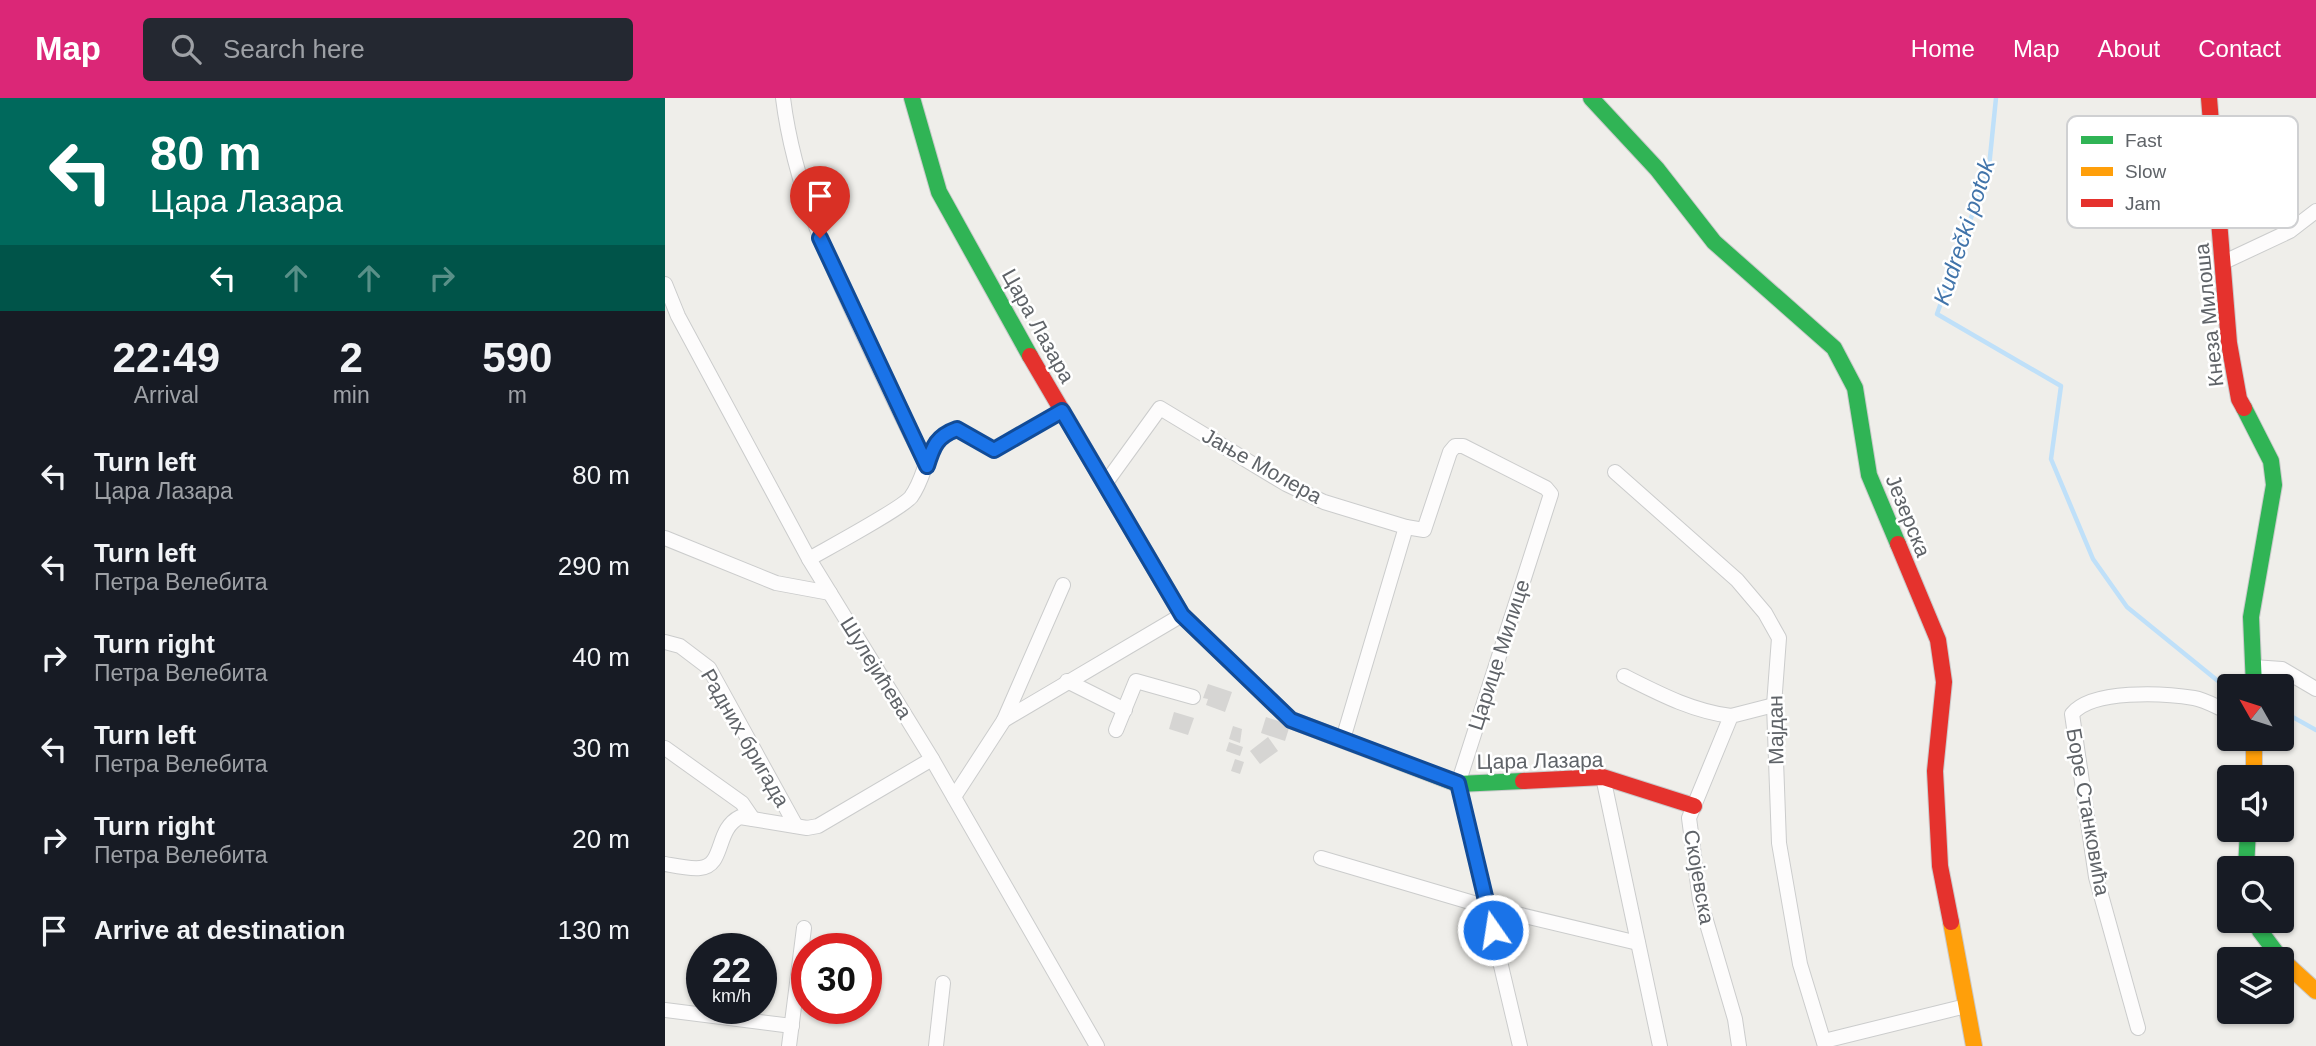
<!DOCTYPE html>
<meta charset="utf-8">
<style>
:root{--surface:#171b24;--page:#242831;--text:#f1f3f6;--muted:#9ea1a6;--accent:#db2777}
body{margin:0;font-family:Helvetica,sans-serif;background:var(--page);color:var(--text);height:100vh;display:flex;flex-direction:column;font-size:26px;white-space:nowrap}
*{box-sizing:border-box;margin:0}
p{font-size:23px;color:var(--muted)}
.icon{flex:none;width:38px;height:38px;fill:none;stroke:currentColor;stroke-width:2;stroke-linecap:round;stroke-linejoin:round}
.map{position:relative;flex:1;overflow:hidden}
.drawer{display:flex;flex-direction:column;background:var(--surface);width:665px}
.drawer>*{flex:none}
.top-card{background:#00695c;color:#fff;overflow:hidden}
.needle{width:46px;rotate:309deg}
.controls{position:absolute;left:1552px;top:576px;display:grid;gap:14px}
.controls a{display:grid;place-items:center;width:77px;height:77px;border-radius:7px;background:var(--surface);box-shadow:0 2px 5px #0004;font-size:35px}
.speed{position:absolute;left:21px;top:835px;display:flex;gap:14px;font-size:35px;font-weight:700;text-align:center}
.speed>*{display:grid;place-content:center;width:91px;height:91px;border-radius:50%;background:var(--surface);box-shadow:0 2px 5px #0004;line-height:1}
.speed small{font-size:18px;font-weight:400}
.speed .limit{border:10px solid #d22;background:#fff;color:#111}
.pin{position:absolute;display:grid;place-items:center;width:60px;height:60px;color:#fff;margin:-72px -30px;border-radius:50% 50% 50% 0;rotate:-45deg;box-shadow:0 0 7px #0007}
.pin .icon{rotate:45deg}
.me{position:absolute;width:77px;margin:-38px;rotate:347deg;stroke-linejoin:round;filter:drop-shadow(0 0 5px #0008)}
.turn{display:flex;align-items:center;gap:24px;height:147px;padding:0 35px;font-size:32px}
.turn .icon{width:91px;height:91px;stroke-width:2.5}
.turn b{display:block;font-size:49px;line-height:60px}
.lanes{display:flex;align-items:center;height:66px;padding:0 35px;background:#0003;justify-content:center;gap:35px;direction:ltr}
.lanes .off{opacity:.35}
.eta{display:flex;justify-content:space-evenly;align-items:center;height:119px;text-align:center}
.eta b{font-size:42px;font-weight:600;line-height:49px}
ul{padding:0;list-style:none}
li{display:flex;align-items:center;gap:21px;height:91px;padding:0 35px}
li div{flex:1}
li b{display:block;font-size:26px}
li em{font-style:normal}
header{display:flex;align-items:center;gap:42px;box-sizing:border-box;height:98px;padding:0 35px;background:var(--accent);color:#fff}
header strong{font-size:33px}
nav{display:flex;gap:38px;margin-inline-start:auto;font-size:24px}
.search{width:490px;height:63px;background:var(--page);display:flex;align-items:center;gap:18px;box-sizing:border-box;padding:0 24px;border-radius:7px;color:var(--muted);font-size:26px}
main{display:flex;flex:1;min-height:0}
.map>svg:first-child{display:block}
.lines{fill:none;stroke-linecap:round;stroke-linejoin:round}
.stream{stroke:#bfe0f9;stroke-width:4.5}
.building{fill:#d6d5d3}
.street-casing{stroke:#cbcccc;stroke-width:16}
.fast-casing{stroke:#cacacb;stroke-width:18}
.slow-casing{stroke:#cacacb;stroke-width:18}
.jam-casing{stroke:#cacacb;stroke-width:18}
.street{stroke:#fdfcfc;stroke-width:14}
.fast{stroke:#30b455;stroke-width:16}
.slow{stroke:#ff9f0a;stroke-width:16}
.jam{stroke:#e5322d;stroke-width:16}
.route-casing{stroke:#114b97;stroke-width:18}
.route{stroke:#1a73e8;stroke-width:12}
.labels{text-anchor:middle;stroke-width:5;stroke-linejoin:round;paint-order:stroke}
.street-label{font-size:21px;fill:#5f6368;stroke:#fff}
.water-label{font-size:23px;font-style:italic;fill:#4174aa;stroke:#fff}
.key{fill:#fff;stroke:#cfd0d2;stroke-width:2}
.key-label{font-size:19px;fill:#5f6368}
</style>
<header>
<strong>Map</strong>
<div class="search"><svg class="icon" aria-label="search" viewBox="0 0 24 24"><circle cx="10" cy="10" r="6"/><path d="M15 15l6 6"/></svg>Search here</div>
<nav><a>Home</a><a>Map</a><a>About</a><a>Contact</a></nav>
</header>
<main>
<section class="drawer">
<div class="top-card">
<div class="turn"><svg class="icon" aria-label="left" viewBox="0 0 24 24"><path d="M17 20v-9H6M10 6l-5 5 5 5"/></svg><div><b>80 m</b>Цара Лазара</div></div>
<div class="lanes"><svg class="icon" aria-label="left" viewBox="0 0 24 24"><path d="M17 20v-9H6M10 6l-5 5 5 5"/></svg><svg class="icon off" aria-label="ahead" viewBox="0 0 24 24"><path d="M12 20V5M6 11l6-6 6 6"/></svg><svg class="icon off" aria-label="ahead" viewBox="0 0 24 24"><path d="M12 20V5M6 11l6-6 6 6"/></svg><svg class="icon off" aria-label="right" viewBox="0 0 24 24"><path d="M7 20v-9h11M14 6l5 5-5 5"/></svg></div>
</div>
<div class="eta">
<div><b>22:49</b><p>Arrival</p></div>
<div><b>2</b><p>min</p></div>
<div><b>590</b><p>m</p></div>
</div>
<ul>
<li><svg class="icon" aria-label="left" viewBox="0 0 24 24"><path d="M17 20v-9H6M10 6l-5 5 5 5"/></svg><div><b>Turn left</b><p>Цара Лазара</p></div><em>80 m</em></li>
<li><svg class="icon" aria-label="left" viewBox="0 0 24 24"><path d="M17 20v-9H6M10 6l-5 5 5 5"/></svg><div><b>Turn left</b><p>Петра Велебита</p></div><em>290 m</em></li>
<li><svg class="icon" aria-label="right" viewBox="0 0 24 24"><path d="M7 20v-9h11M14 6l5 5-5 5"/></svg><div><b>Turn right</b><p>Петра Велебита</p></div><em>40 m</em></li>
<li><svg class="icon" aria-label="left" viewBox="0 0 24 24"><path d="M17 20v-9H6M10 6l-5 5 5 5"/></svg><div><b>Turn left</b><p>Петра Велебита</p></div><em>30 m</em></li>
<li><svg class="icon" aria-label="right" viewBox="0 0 24 24"><path d="M7 20v-9h11M14 6l5 5-5 5"/></svg><div><b>Turn right</b><p>Петра Велебита</p></div><em>20 m</em></li>
<li><svg class="icon" aria-label="arrive" viewBox="0 0 24 24"><path d="M6 21V4h12l-3 4 3 4H6"/></svg><div><b>Arrive at destination</b></div><em>130 m</em></li>
</ul>
</section>
<div class="map">
<svg width="1651" height="948" viewBox="0 0 1651 948">
<rect width="100%" height="100%" fill="#efeeea"/>
<g class="lines">
<g class="stream">
<path d="M1331,0L1324,69L1272,216L1396,288L1386,361L1428,461L1462,509L1553,583L1564,589"/>
<path d="M1617,613L1651,632"/>
</g>
</g>
<g class="building">
<path d="M543,586L567,594L560,614L541,607L543,601L538,600Z"/>
<path d="M509,614L529,620L523,637L504,631Z"/>
<path d="M601,619L625,627L620,643L596,635Z"/>
<path d="M568,628L577,631L575,645L564,641Z"/>
<path d="M603,639L613,653L595,666L585,653Z"/>
<path d="M564,644L578,649L575,658L561,653Z"/>
<path d="M570,661L579,664L575,676L566,673Z"/>
</g>
<g class="lines">
<defs>
<g id="street">
<path d="M118,0C129,88 165,167 203,247C222,287 240,328 262,368"/>
<path d="M1559,164L1625,133L1651,113"/>
<path d="M0,186L13,218L144,461L267,661L432,948"/>
<path d="M950,374L1072,482L1100,515L1114,540L1109,607L1114,745L1135,866L1160,948"/>
<path d="M440,386L495,310L621,386L659,404L741,429L678,641"/>
<path d="M741,429L759,432L785,354L790,348H798L881,390L886,396L793,686L855,948"/>
<path d="M0,440L111,485L165,495"/>
<path d="M144,461C163,450 236,411 246,399C265,373 258,342 292,331L329,352L396,313"/>
<path d="M0,544L15,548L44,570L131,728"/>
<path d="M1588,569L1617,571L1651,591"/>
<path d="M959,578C995,596 1027,613 1066,618"/>
<path d="M402,583L460,612"/>
<path d="M339,622L398,487"/>
<path d="M451,632L471,583L528,599"/>
<path d="M0,650L77,705L88,721"/>
<path d="M938,679L995,948"/>
<path d="M289,699L339,622L517,517"/>
<path d="M656,760L822,809L973,845"/>
<path d="M0,766C11,768 24,771 35,770C60,768 50,731 75,719L142,730L153,728L267,661"/>
<path d="M0,912L127,928"/>
<path d="M1473,930L1431,779L1407,616C1427,591 1499,595 1529,600C1541,602 1553,610 1564,614"/>
<path d="M1159,943L1301,908"/>
<path d="M124,948L139,830"/>
<path d="M271,948L278,885"/>
<path d="M1074,948L1070,921L1035,802L1024,720L1066,618L1109,607"/>
</g>
<g id="fast">
<path d="M247,0L274,94L365,258"/>
<path d="M926,0L992,71L1049,144L1169,250L1190,290L1204,377L1233,446"/>
<path d="M1579,310L1606,363L1609,387L1586,519L1589,588"/>
<path d="M570,568L626,622L793,686L858,683"/>
<path d="M1581,770L1583,732"/>
<path d="M1591,822L1595,833L1616,861"/>
</g>
<g id="slow">
<path d="M1589,640V679"/>
<path d="M1286,824L1309,948"/>
<path d="M1617,862L1651,893"/>
</g>
<g id="jam">
<path d="M1544,0L1564,245L1574,301L1579,310"/>
<path d="M365,258L517,517L570,568"/>
<path d="M1233,446L1273,542L1279,584L1270,673L1275,768L1286,824"/>
<path d="M858,683L938,679L1029,708"/>
</g>
</defs>
<use href="#street" class="street-casing"/>
<use href="#fast" class="fast-casing"/>
<use href="#slow" class="slow-casing"/>
<use href="#jam" class="jam-casing"/>
<use href="#street" class="street"/>
<use href="#fast" class="fast"/>
<use href="#slow" class="slow"/>
<use href="#jam" class="jam"/>
</g>
<g class="lines">
<defs>
<path id="route" d="M155,140L262,368C268,348 272,338 292,331L329,352L397,313L517,517L626,622L793,685L828,832"/>
</defs>
<use href="#route" class="route-casing"/>
<use href="#route" class="route"/>
</g>
<g class="labels">
<g class="street-label">
<text transform="translate(1544 217) rotate(-96)" y="7">Кнеза Милоша</text>
<text transform="translate(373 228) rotate(61)" y="7">Цара Лазара</text>
<text transform="translate(597 368) rotate(29)" y="7">Јање Молера</text>
<text transform="translate(1243 418) rotate(68)" y="7">Језерска</text>
<text transform="translate(834 557) rotate(-72)" y="7">Царице Милице</text>
<text transform="translate(211 570) rotate(58)" y="7">Шулејићева</text>
<text transform="translate(1111 632) rotate(-91)" y="7">Мајдан</text>
<text transform="translate(80 640) rotate(60)" y="7">Радних бригада</text>
<text transform="translate(875 663) rotate(-1)" y="7">Цара Лазара</text>
<text transform="translate(1423 714) rotate(80)" y="7">Боре Станковића</text>
<text transform="translate(1034 779) rotate(80)" y="7">Скојевска</text>
</g>
<g class="water-label">
<text transform="translate(1299 134) rotate(-72)" y="8">Kudrečki potok</text>
</g>
</g>
<rect x="1402" y="18" width="231" height="112" rx="10" class="key"/>
<rect x="1416" y="38" width="32" height="8" fill="#30b455"/>
<rect x="1416" y="69" width="32" height="9" fill="#ff9f0a"/>
<rect x="1416" y="101" width="32" height="8" fill="#e5322d"/>
<g class="key-label">
<text x="1460" y="49">Fast</text>
<text x="1460" y="80">Slow</text>
<text x="1460" y="112">Jam</text>
</g>
</svg>
<div class="controls">
<a><svg class="needle" viewBox="-14 -14 28 28"><path d="M0-13l5 13h-10z" fill="#e53935"/><path d="M0 13l5-13h-10z" fill="#9ea1a6"/></svg></a>
<a><svg class="icon" aria-label="sound" viewBox="0 0 24 24"><path d="M4 9h4l5-4v14l-5-4H4zM17 9q2 3 0 6"/></svg></a>
<a><svg class="icon" aria-label="search" viewBox="0 0 24 24"><circle cx="10" cy="10" r="6"/><path d="M15 15l6 6"/></svg></a>
<a><svg class="icon" aria-label="layers" viewBox="0 0 24 24"><path d="M12 4l9 5-9 5-9-5zM3 14l9 5 9-5"/></svg></a>
</div>
<div class="speed"><div>22<small>km/h</small></div><div class="limit">30</div></div>
<div class="pin" style="left:155px;top:140px;background:#d93025"><svg class="icon" aria-label="arrive" viewBox="0 0 24 24"><path d="M6 21V4h12l-3 4 3 4H6"/></svg></div>
<svg class="me" style="left:828px;top:832px" viewBox="-20 -20 40 40"><circle r="17" fill="#1a73e8" stroke="#fff" stroke-width="3"/><path d="M0-11L8 9 0 5-8 9z" fill="#fff"/></svg>
</div>
</main>
